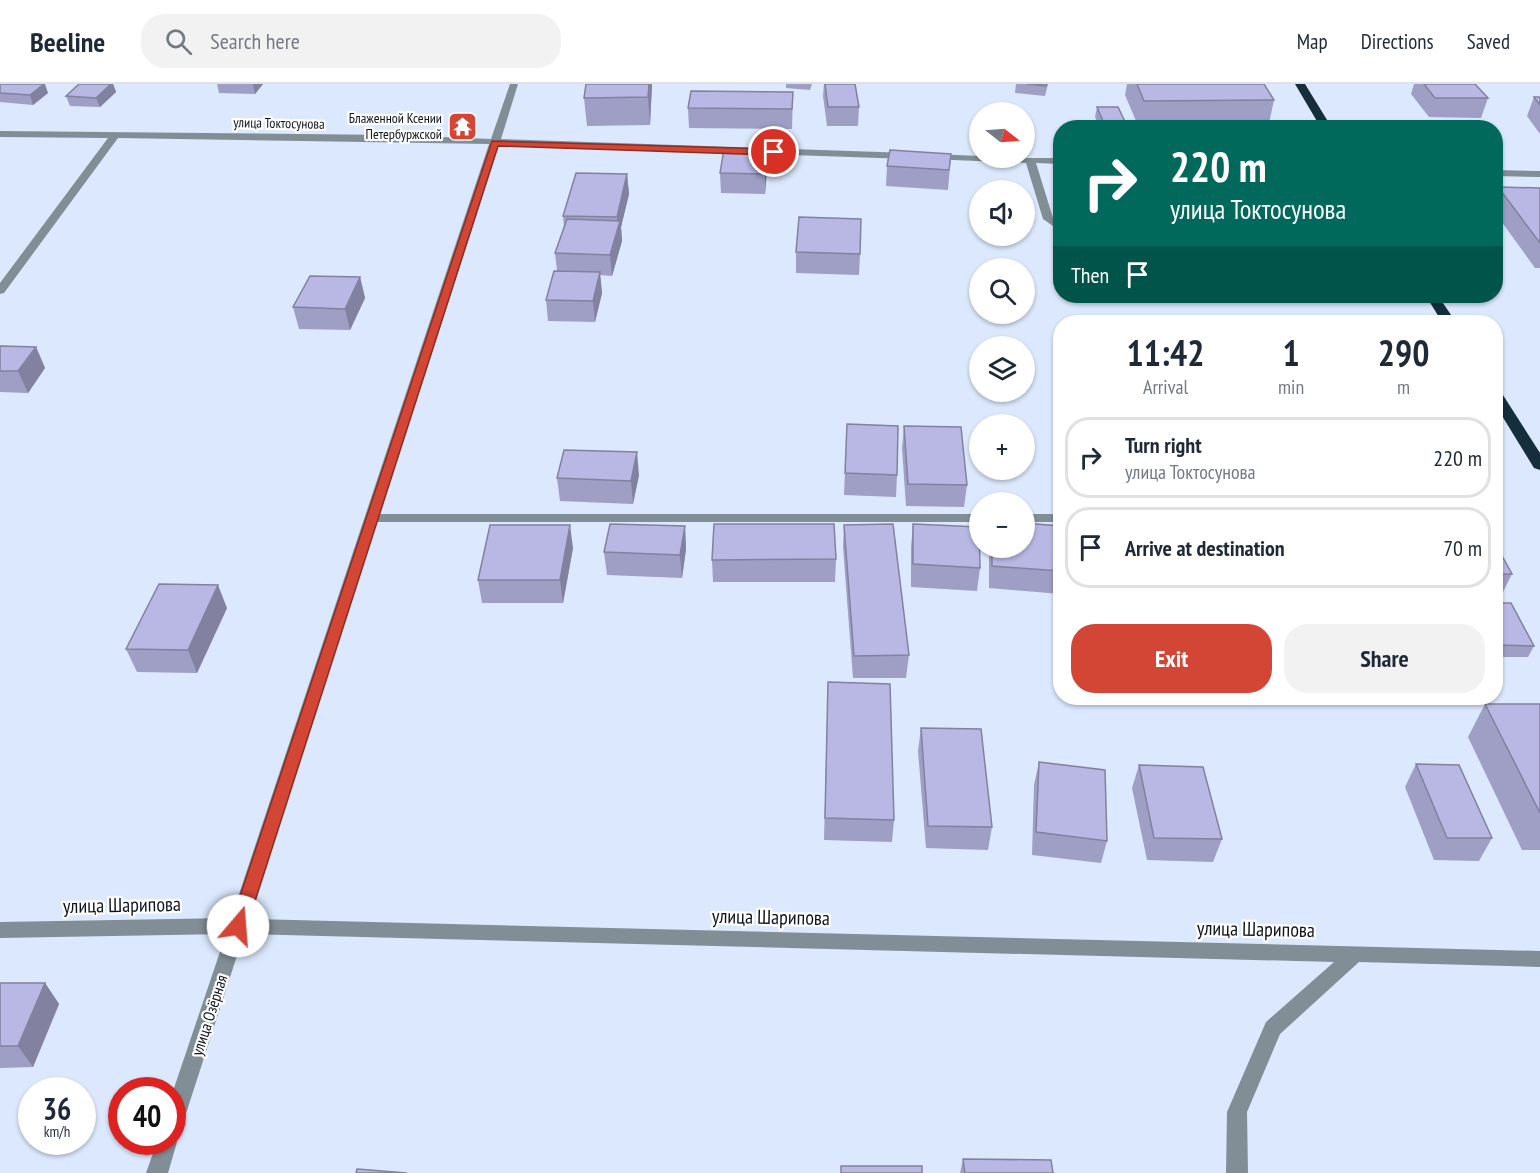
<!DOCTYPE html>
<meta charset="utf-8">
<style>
:root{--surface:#fff;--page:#f2f2f3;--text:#1f2937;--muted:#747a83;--line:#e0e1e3;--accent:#d34636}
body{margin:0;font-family:"PT Sans Narrow",sans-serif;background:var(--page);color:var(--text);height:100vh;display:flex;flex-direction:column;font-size:22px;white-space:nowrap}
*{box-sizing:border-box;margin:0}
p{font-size:20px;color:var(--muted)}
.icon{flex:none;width:33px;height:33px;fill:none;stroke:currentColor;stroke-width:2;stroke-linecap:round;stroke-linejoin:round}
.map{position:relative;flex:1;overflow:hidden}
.panel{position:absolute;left:1053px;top:231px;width:450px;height:390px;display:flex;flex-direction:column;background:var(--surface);border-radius:24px;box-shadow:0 2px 4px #0004}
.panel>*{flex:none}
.guide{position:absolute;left:1053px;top:36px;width:450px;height:183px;border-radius:24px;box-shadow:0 2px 4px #0004;background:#00695c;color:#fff;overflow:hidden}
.needle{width:39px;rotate:107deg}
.tools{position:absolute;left:969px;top:18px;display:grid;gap:12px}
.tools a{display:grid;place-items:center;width:66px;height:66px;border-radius:50%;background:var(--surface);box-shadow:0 2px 4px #0004;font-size:30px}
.speed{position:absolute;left:18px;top:993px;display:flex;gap:12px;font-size:30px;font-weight:700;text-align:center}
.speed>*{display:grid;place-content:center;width:78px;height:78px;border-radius:50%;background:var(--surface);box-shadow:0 2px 4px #0004;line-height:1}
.speed small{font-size:15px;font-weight:400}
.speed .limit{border:9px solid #d22;background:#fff;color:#111}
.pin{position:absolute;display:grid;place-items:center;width:51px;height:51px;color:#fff;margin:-26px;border:3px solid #fff;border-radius:50%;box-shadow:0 2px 6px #0007}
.me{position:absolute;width:66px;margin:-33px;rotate:18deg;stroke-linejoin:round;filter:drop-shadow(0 0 4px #0008)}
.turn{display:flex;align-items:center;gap:21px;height:126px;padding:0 18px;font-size:27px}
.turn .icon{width:78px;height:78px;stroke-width:2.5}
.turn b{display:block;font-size:42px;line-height:51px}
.then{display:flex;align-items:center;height:57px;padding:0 18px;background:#0003;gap:12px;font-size:22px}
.eta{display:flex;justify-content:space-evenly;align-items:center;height:102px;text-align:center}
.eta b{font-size:36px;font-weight:600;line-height:42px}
.cta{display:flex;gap:12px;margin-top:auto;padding:12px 18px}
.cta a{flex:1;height:69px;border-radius:24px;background:var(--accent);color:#fff;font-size:24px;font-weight:600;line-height:69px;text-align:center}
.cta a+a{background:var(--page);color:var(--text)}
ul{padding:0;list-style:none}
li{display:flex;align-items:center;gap:18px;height:81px;margin:0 12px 9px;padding:0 6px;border:3px solid var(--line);border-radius:24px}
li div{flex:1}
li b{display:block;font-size:22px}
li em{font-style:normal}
header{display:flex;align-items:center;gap:36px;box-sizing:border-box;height:84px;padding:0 30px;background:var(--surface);border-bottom:2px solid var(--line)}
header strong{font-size:28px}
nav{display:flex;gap:33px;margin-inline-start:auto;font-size:21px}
.search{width:420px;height:54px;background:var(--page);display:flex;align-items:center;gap:15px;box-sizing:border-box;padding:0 21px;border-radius:24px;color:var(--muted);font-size:22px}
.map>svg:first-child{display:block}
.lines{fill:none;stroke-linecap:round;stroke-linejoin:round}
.minor{fill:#828e96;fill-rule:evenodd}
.highway{fill:#152e3c;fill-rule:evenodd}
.wall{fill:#9f9ec5}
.shaded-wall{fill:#8281a0}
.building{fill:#b9b8e5;stroke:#8281a0;stroke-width:1.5}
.route{fill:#d34636;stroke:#892e23;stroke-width:1.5}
.labels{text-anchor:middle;stroke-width:4.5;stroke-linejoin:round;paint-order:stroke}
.far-poi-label{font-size:14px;fill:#0f151e;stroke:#fff;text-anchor:end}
.far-street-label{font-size:14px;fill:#0f151e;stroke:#fff}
.street-label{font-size:16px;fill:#0f151e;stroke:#fff}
.near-street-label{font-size:20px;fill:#0f151e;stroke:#fff}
</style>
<header>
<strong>Beeline</strong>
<div class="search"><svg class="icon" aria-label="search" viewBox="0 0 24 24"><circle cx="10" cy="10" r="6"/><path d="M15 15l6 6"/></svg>Search here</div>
<nav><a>Map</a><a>Directions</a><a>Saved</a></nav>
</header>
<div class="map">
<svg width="1540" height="1089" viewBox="0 0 1540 1089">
<rect width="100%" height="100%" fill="#dbe8fd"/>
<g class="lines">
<g class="minor">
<path d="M510,0H518L501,55L909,69L914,72L909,75L499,61L380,430H980V438H377L249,835L1540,867V883L1359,878L1280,950L1247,1028L1248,1089H1226L1227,1028L1266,938L1334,878L244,850L182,1042L179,1049L174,1051L177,1058L168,1089H146L157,1058H172V1010L226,850L0,854V838L231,834L489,60L118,54L4,209L0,210V199L108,54L0,53V47L394,51L491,55Z"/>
<path d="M933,70L980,72V74H1060V80L1036,79L1053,134L1060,139V147L1043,135L1026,79L930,75V71Z"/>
<path d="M1496,86L1540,87V93L1496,92Z"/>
<rect x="1024" y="430" width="36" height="8"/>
</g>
<g class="highway">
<path d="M1295,0H1305L1332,44H1321Z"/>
<path d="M1426,212H1438L1456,238H1442Z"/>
<path d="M1496,307L1501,308L1540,369V386L1534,384L1496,322Z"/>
</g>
</g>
<g class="wall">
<path d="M79,0H113L116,8L100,23L70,22L66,12Z"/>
<path d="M217,0H263L255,10L219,9Z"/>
<path d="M586,0H652L650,41L587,42L584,14Z"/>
<path d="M786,0H812L810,6L786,4Z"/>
<path d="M824,0H855L859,23L858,42H827L823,12Z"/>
<path d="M1016,0H1048L1045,12L1015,9Z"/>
<path d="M1127,0H1264L1274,16L1268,44H1139L1125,11Z"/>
<path d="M1414,0H1475L1488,14L1481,34L1429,33L1411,10Z"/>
<path d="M0,1L48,9L33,21L0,18Z"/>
<path d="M793,8L792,45L689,44L688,24Z"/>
<path d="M1534,13H1540V50L1527,32Z"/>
<path d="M1097,23L1128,44H1100L1095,33Z"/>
<path d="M951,70L948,106L886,102L887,82Z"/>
<path d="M767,86L765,110L721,109L720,89Z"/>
<path d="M627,90L629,110L621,143L622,157L612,192L600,191L602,209L595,238L548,237L546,216L557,187L555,169L564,143L563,132Z"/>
<path d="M1498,103L1540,104V184H1535L1496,130V111Z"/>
<path d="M796,168L860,170L859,191L796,189Z"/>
<path d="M360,193L365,214L350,246L299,245L293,223Z"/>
<path d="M0,262L36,263L45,284L28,309L0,308Z"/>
<path d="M847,340L897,391L896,413L844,411Z"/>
<path d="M904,342L967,401L964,423L906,422L902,364Z"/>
<path d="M639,391L633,420L560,417L557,394Z"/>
<path d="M913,440L980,484L977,507L911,503V463Z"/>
<path d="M844,441L909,571L906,594H853L843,463Z"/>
<path d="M685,442L686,465L682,494L607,491L604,468Z"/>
<path d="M1060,442V510L989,504V464H1024Z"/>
<path d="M1496,461L1512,490L1501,512H1496Z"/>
<path d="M573,464L563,519H482L478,496Z"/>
<path d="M836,475L835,498H713L712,476Z"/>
<path d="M1496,519L1534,562L1528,573H1496Z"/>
<path d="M227,524L197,589L137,588L126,565Z"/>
<path d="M828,598L894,736L892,758L824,756Z"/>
<path d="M1485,620H1540V766H1522L1468,653Z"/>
<path d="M921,644L992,743L988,766L926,764L918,667Z"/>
<path d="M1039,678L1107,757L1101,779L1032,771L1034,701Z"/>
<path d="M1416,680L1492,754L1479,777L1434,776L1405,703Z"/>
<path d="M1139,681L1222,755L1213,778L1147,776L1132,704Z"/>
<path d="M0,899H45L59,920L33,983L0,984Z"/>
<path d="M963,1075L1053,1089H960Z"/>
</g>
<g class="shaded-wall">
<path d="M44,0H45L48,9L33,21L30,11Z"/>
<path d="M111,0H113L116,8L100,23L96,14Z"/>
<path d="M253,0H263L255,10L253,1Z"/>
<path d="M649,0H652L650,41L648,13Z"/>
<path d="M767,66V86L765,110V90Z"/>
<path d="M627,90L629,110L621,143L622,157L612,192L610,171L618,145L617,133Z"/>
<path d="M600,188L602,209L595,238L593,217Z"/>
<path d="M360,193L365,214L350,246L345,225Z"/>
<path d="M36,263L45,284L28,309L18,287Z"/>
<path d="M637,368L639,391L633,420L631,397Z"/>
<path d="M570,441L573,464L563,519L560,496Z"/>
<path d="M685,442L686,465L682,494L680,471Z"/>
<path d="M218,501L227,524L197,589L188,566Z"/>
<path d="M45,899L59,920L33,983L18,962Z"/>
</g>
<g class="building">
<path d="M1,0H44L30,11L0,9V1Z"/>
<path d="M79,0H111L96,14L66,12Z"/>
<path d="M586,0H649L648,13L584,14Z"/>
<path d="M825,0H855L859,23H828Z"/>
<path d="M1027,0H1047L1046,2Z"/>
<path d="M1137,0H1264L1274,16L1144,17Z"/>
<path d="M1424,0H1475L1488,14H1435Z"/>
<path d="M691,7L793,8L792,25L688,24Z"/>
<path d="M1534,13H1540V21Z"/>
<path d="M1097,23H1118L1128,44H1106Z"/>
<path d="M724,65L767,66L765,90L720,89Z"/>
<path d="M890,66L951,70L949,86L887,82Z"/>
<path d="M576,89L627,90L617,133L563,132Z"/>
<path d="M1498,103L1540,104V159Z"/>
<path d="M799,133L861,135L860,170L796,168Z"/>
<path d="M567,135L620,137L610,171L555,169Z"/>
<path d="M554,187L600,188L593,217L546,216Z"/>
<path d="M310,192L360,193L345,225L293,223Z"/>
<path d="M1299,234L1369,235L1370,238H1301Z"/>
<path d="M0,262L36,263L18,287H0Z"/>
<path d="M847,340L898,342L897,391L845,389Z"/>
<path d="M904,342L961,343L967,401L908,400Z"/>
<path d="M564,366L637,368L631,397L557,394Z"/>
<path d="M1024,439L1060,442V487L992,482V464H1024Z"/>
<path d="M610,440L685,442L680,471L604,468Z"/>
<path d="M714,440H834L836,475L712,476Z"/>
<path d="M893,440L909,571L854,572L844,441Z"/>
<path d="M913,440L979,443L980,484L913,480Z"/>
<path d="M490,441H570L560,496H478Z"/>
<path d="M1496,461L1512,490H1496Z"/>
<path d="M159,500L218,501L188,566L126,565Z"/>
<path d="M1496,519H1511L1534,562L1496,561Z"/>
<path d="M828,598L890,600L894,736L825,734Z"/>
<path d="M1485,620H1540V729Z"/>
<path d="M921,644L981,645L992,743L928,742Z"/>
<path d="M1039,678L1105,686L1107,757L1036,748Z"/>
<path d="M1416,680L1459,681L1492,754H1447Z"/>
<path d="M1139,681L1203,683L1222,755L1154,754Z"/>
<path d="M0,899H45L18,962H0Z"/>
<path d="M963,1075L1051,1076L1053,1089H965Z"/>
<rect x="841" y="1082" width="81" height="7"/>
<path d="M357,1085L407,1089H356Z"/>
</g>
<path class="route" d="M492,57L774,65L778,68L774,71L498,62L247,842L244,847H232L230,842Z"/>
<defs>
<symbol id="temple-square" viewBox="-11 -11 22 22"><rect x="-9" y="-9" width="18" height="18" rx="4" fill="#d34636" stroke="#fff"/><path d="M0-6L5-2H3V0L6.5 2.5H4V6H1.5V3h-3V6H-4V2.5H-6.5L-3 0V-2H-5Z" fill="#fff"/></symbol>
</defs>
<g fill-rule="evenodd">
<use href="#temple-square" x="446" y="26" width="33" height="33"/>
</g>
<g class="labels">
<g class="far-poi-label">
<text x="442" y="39">Блаженной Ксении<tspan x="442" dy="16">Петербуржской</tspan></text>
</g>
<g class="far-street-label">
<text transform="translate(279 39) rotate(1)" y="5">улица Токтосунова</text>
</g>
<g class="street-label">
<text transform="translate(209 931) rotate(-72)" y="6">улица Озёрная</text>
</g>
<g class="near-street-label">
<text transform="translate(122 821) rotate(-1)" y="7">улица Шарипова</text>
<text transform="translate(771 833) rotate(1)" y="7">улица Шарипова</text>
<text transform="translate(1256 845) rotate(1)" y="7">улица Шарипова</text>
</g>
</g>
</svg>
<div class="tools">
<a><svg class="needle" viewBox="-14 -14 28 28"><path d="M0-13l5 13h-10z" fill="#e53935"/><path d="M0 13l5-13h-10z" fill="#747a83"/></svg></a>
<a><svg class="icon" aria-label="sound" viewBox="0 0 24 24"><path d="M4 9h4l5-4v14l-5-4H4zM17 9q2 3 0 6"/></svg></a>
<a><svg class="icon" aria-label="search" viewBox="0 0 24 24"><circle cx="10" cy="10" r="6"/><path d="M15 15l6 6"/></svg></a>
<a><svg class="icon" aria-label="layers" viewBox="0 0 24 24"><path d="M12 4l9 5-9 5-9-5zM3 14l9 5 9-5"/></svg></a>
<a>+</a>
<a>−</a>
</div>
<div class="speed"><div>36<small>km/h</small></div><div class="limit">40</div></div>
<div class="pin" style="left:774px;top:68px;background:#d93025"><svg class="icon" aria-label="arrive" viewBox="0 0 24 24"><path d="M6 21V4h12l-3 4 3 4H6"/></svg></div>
<svg class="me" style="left:238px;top:842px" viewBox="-20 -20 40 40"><circle r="19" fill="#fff"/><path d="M0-13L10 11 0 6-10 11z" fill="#d34636"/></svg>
<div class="guide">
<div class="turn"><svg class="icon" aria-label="right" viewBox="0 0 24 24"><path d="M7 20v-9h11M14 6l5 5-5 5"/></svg><div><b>220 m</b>улица Токтосунова</div></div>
<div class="then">Then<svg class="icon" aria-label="arrive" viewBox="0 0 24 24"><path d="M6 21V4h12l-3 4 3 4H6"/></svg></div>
</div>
<section class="panel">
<div class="eta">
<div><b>11:42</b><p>Arrival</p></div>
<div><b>1</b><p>min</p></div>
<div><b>290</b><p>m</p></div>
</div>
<ul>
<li><svg class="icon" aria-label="right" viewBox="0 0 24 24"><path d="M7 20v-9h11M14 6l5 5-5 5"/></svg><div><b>Turn right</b><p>улица Токтосунова</p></div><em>220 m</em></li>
<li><svg class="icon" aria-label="arrive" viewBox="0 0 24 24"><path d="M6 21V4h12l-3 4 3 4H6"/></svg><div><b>Arrive at destination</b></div><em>70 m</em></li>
</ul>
<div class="cta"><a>Exit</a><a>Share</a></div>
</section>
</div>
